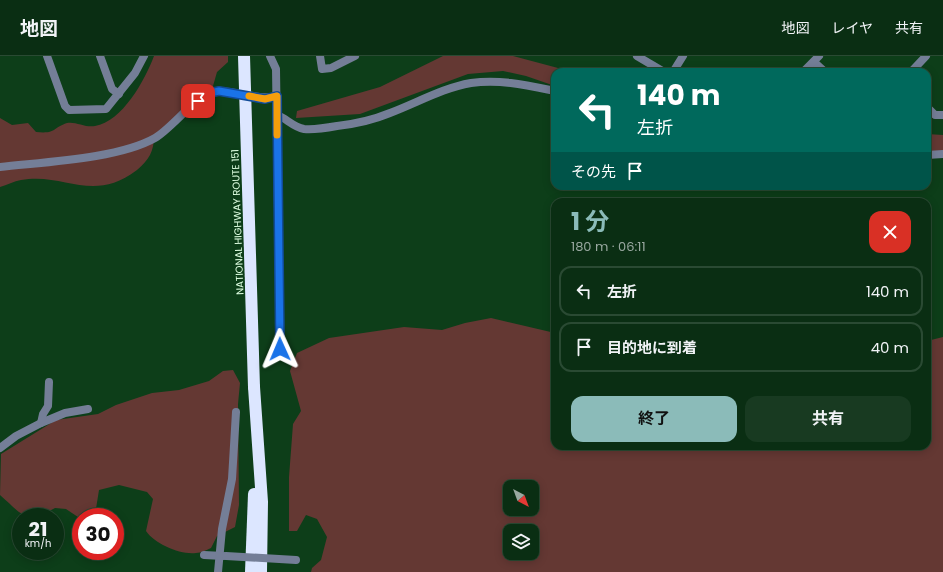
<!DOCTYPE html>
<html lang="ja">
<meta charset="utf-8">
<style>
:root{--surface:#0a2e13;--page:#183a21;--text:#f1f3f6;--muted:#99a8a0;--line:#2a4a33;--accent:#8bbbb9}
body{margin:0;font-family:Poppins,"Noto Sans JP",sans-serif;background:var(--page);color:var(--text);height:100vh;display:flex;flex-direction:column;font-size:15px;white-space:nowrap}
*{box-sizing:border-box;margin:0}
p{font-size:13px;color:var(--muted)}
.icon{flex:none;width:22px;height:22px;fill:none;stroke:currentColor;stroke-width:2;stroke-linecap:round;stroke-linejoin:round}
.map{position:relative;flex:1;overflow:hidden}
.panel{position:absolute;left:551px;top:142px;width:380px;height:252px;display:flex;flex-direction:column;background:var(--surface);border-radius:12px;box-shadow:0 2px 10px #0003,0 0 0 1px var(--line)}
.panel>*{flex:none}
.hud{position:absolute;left:551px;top:12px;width:380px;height:122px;border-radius:12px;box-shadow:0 2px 10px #0003,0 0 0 1px var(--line);background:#00695c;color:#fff;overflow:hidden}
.needle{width:26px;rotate:139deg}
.controls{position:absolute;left:503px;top:424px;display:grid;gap:8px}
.controls a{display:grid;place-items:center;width:36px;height:36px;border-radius:8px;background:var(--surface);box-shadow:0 2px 10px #0003,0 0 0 1px var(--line);font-size:20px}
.speed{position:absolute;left:12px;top:452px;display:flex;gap:8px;font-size:20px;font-weight:700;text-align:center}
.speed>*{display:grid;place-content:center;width:52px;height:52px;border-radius:50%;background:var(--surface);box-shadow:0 2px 10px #0003,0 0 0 1px var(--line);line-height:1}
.speed small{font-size:10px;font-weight:400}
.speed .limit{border:6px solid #d22;background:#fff;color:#111}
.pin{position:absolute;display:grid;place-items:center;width:34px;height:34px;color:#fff;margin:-17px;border-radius:8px;box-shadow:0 2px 6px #0006}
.me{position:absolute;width:44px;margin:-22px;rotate:359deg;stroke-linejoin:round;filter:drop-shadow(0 0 3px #0008)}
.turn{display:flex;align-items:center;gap:14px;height:84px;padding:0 20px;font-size:18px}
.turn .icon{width:52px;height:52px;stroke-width:2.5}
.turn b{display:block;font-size:28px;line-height:34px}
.then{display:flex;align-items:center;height:38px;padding:0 20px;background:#0003;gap:8px;font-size:15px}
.round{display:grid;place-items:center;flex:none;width:42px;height:42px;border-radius:12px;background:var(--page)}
.overview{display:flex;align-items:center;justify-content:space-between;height:68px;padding:0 20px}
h1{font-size:24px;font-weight:700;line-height:30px;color:var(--accent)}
.cta{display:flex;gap:8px;margin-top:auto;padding:8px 20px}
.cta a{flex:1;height:46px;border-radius:12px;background:var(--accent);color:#111;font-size:16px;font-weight:700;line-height:46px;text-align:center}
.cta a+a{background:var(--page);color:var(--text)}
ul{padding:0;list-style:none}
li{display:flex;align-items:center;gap:12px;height:50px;margin:0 8px 6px;padding:0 12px;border:2px solid var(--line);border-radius:12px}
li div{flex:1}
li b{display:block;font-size:15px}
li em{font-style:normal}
header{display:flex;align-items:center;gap:24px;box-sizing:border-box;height:56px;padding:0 20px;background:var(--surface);border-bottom:1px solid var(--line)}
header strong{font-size:19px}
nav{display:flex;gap:22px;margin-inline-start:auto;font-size:14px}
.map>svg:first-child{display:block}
.green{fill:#643833;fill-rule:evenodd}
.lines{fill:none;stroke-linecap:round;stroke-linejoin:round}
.street{stroke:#747e97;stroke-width:8}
.highway{stroke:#dce6ff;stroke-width:12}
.street-bridge{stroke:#747e97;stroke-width:8}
.highway-bridge{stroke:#dce6ff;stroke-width:12}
.route-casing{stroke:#114b97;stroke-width:10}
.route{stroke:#1a73e8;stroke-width:7}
.slow{stroke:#f59e0b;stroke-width:7}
.labels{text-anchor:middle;stroke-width:3;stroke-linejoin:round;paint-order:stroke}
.street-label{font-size:10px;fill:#dfffe2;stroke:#0d3e19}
</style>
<header>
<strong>地図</strong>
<nav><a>地図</a><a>レイヤ</a><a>共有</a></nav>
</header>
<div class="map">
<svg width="943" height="516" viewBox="0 0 943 516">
<rect width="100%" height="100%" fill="#0d3e19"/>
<g class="green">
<path d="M154,0H228V6L217,16L213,30L154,80C154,95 149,104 137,114C92,148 65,116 21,124C14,125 7,129 0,131V62L12,69L28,67L36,76C57,78 52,72 67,67C75,65 86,72 95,70C122,66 145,24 154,0Z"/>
<path d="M443,0H513L573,16H555V30L526,20L503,15L468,18L360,58L296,62L297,55L380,31Z"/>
<path d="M927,78L943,79V96L927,98Z"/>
<path d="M491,262L555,277V390H927V285L943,281V516H311L312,512L321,504L327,481L317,463L306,459L297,475H289V421L293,368L301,355L290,315L297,297L329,282L404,271L442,274L465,267ZM510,431H532V453H510ZM510,475H532V497H510Z"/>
<path d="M233,314L240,327L238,348L239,449L235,471L217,480L211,492C206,494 201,497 196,497C180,499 155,488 146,475L153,443L147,436L119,429L99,434L95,459L81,461V463L66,453L55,452C25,469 23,459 0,439L1,398L56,364L98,358L116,349L152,337L179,334L209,325L223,315Z"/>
</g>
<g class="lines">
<g class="street">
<path d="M47,0L65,50L69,54L106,53L135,17L144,0"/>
<path d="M100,0L112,33L119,38"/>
<path d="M270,0L276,13L280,293"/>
<path d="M320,0L322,13L331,12L355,0"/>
<path d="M637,0L664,16"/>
<path d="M814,6L825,16"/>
<path d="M673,16L683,0"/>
<path d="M803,16L819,0"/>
<path d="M911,16L926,0"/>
<path d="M927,51L935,59H943"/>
<path d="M277,59C286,62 293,71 304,73C315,74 326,72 337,70C355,68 373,64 390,57C417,47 442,32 471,27C500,23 526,29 555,35"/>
<path d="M927,99L943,98"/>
<path d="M0,111C43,106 118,103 155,82C172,72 195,41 211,37C230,31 255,45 277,41"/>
<path d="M41,367L65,357L88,353"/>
<path d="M0,392L16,380L41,367L43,358L48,350L49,326"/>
<path d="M204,499L223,500"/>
<path d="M218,516L222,473L232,423L236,356"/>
</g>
<g class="highway">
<path d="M254,331L262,446L261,516"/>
<path d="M251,516L254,438"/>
</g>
<path class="street-bridge" d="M226,500L296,504"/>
<path class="highway-bridge" d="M244,0L254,331"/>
</g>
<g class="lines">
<defs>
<path id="route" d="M198,45L210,37L219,35L265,43L277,40L280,293"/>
</defs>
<use href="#route" class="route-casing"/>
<use href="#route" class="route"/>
<path class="slow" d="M249,40L265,43L277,40V79"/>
</g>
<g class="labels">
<g class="street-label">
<text transform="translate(237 166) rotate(-92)" y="4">NATIONAL HIGHWAY ROUTE 151</text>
</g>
</g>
</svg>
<div class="controls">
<a><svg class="needle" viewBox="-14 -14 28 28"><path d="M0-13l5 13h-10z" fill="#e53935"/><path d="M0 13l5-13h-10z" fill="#99a8a0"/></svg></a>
<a><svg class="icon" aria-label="layers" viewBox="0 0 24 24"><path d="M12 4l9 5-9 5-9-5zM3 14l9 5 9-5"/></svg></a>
</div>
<div class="speed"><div>21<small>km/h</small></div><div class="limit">30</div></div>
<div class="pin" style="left:198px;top:45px;background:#d93025"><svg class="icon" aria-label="arrive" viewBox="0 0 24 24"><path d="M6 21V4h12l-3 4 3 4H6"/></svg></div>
<svg class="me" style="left:280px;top:293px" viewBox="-20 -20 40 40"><path d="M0-17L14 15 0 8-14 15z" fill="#1a73e8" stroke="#fff" stroke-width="4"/></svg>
<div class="hud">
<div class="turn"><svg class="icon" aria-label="left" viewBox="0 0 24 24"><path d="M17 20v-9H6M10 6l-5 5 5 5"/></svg><div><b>140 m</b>左折</div></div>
<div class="then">その先<svg class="icon" aria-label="arrive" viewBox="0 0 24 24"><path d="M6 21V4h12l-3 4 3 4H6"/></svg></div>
</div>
<section class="panel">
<div class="overview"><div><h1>1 分</h1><p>180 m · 06:11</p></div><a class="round" style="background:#d93025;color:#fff"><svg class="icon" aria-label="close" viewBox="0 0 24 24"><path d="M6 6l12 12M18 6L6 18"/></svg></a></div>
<ul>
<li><svg class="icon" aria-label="left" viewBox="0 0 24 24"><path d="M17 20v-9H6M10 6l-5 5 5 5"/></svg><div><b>左折</b></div><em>140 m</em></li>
<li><svg class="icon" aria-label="arrive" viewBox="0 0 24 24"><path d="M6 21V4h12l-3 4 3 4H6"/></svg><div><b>目的地に到着</b></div><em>40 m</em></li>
</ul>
<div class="cta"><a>終了</a><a>共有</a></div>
</section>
</div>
